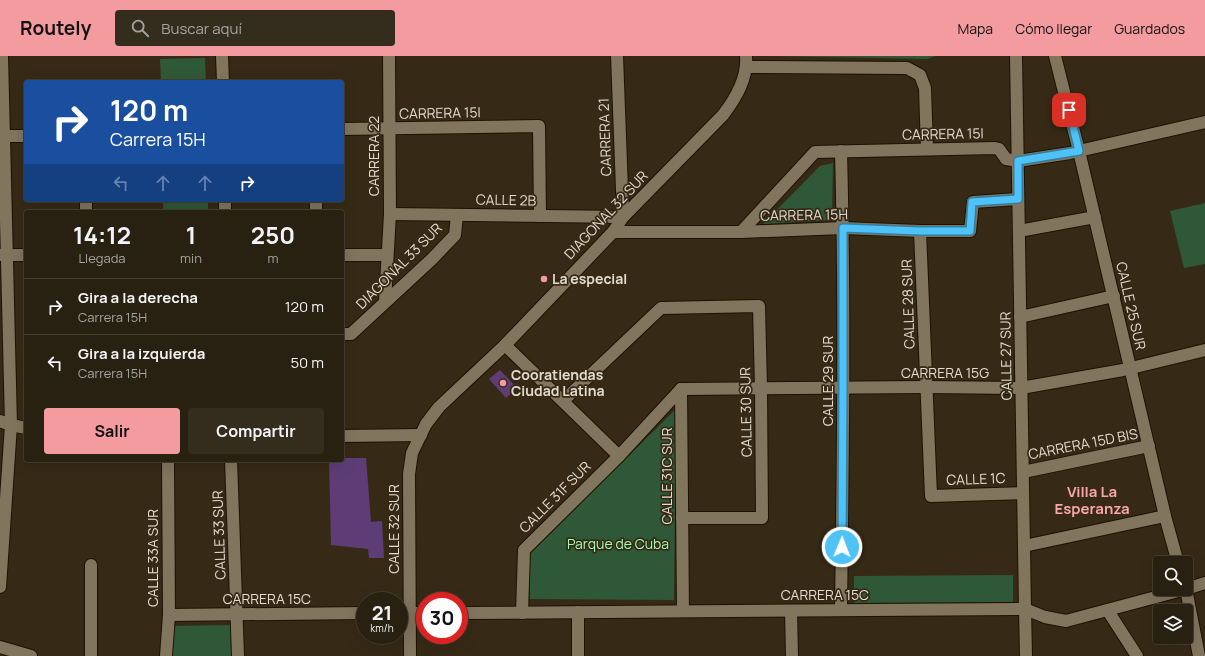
<!DOCTYPE html>
<html lang="es">
<meta charset="utf-8">
<style>
:root{--surface:#282010;--page:#342d1e;--text:#f1f3f6;--muted:#a5a39f;--line:#443e30;--accent:#f49b9f}
body{margin:0;font-family:Manrope,sans-serif;background:var(--page);color:var(--text);height:100vh;display:flex;flex-direction:column;font-size:15px;white-space:nowrap}
*{box-sizing:border-box;margin:0}
p{font-size:13px;color:var(--muted)}
.icon{flex:none;width:22px;height:22px;fill:none;stroke:currentColor;stroke-width:2;stroke-linecap:round;stroke-linejoin:round}
.map{position:relative;flex:1;overflow:hidden}
.side{position:absolute;left:24px;top:154px;width:320px;height:252px;display:flex;flex-direction:column;background:var(--surface);border-radius:4px;box-shadow:0 4px 16px #0002,0 0 0 1px var(--line)}
.side>*{flex:none}
.top-card{position:absolute;left:24px;top:24px;width:320px;height:122px;border-radius:4px;box-shadow:0 4px 16px #0002,0 0 0 1px var(--line);background:#1a4fa0;color:#fff;overflow:hidden}
.buttons{position:absolute;left:1153px;top:500px;display:grid;gap:8px}
.buttons a{display:grid;place-items:center;width:40px;height:40px;border-radius:4px;background:var(--surface);box-shadow:0 4px 16px #0002,0 0 0 1px var(--line);font-size:20px}
.speed{position:absolute;left:356px;top:536px;display:flex;gap:8px;font-size:20px;font-weight:700;text-align:center}
.speed>*{display:grid;place-content:center;width:52px;height:52px;border-radius:50%;background:var(--surface);box-shadow:0 4px 16px #0002,0 0 0 1px var(--line);line-height:1}
.speed small{font-size:10px;font-weight:400}
.speed .limit{border:6px solid #d22;background:#fff;color:#111}
.pin{position:absolute;display:grid;place-items:center;width:34px;height:34px;color:#fff;margin:-17px;border-radius:8px;box-shadow:0 2px 6px #0006}
.me{position:absolute;width:44px;margin:-22px;rotate:1deg;stroke-linejoin:round;filter:drop-shadow(0 0 3px #0008)}
.turn{display:flex;align-items:center;gap:14px;height:84px;padding:0 20px;font-size:18px}
.turn .icon{width:52px;height:52px;stroke-width:2.5}
.turn b{display:block;font-size:28px;line-height:34px}
.lanes{display:flex;align-items:center;height:38px;padding:0 20px;background:#0003;justify-content:center;gap:20px;direction:ltr}
.lanes .off{opacity:.35}
.eta{display:flex;justify-content:space-evenly;align-items:center;height:68px;text-align:center}
.eta b{font-size:24px;font-weight:700;line-height:28px}
.action{display:flex;gap:8px;margin-top:auto;padding:8px 20px}
.action a{flex:1;height:46px;border-radius:4px;background:var(--accent);color:#111;font-size:16px;font-weight:700;line-height:46px;text-align:center}
.action a+a{background:var(--page);color:var(--text)}
ul{padding:0;list-style:none}
li{display:flex;align-items:center;gap:12px;height:56px;padding:0 20px;border-top:1px solid var(--line)}
li div{flex:1}
li b{display:block;font-size:15px}
li em{font-style:normal}
header{display:flex;align-items:center;gap:24px;box-sizing:border-box;height:56px;padding:0 20px;background:var(--accent);color:#111}
header strong{font-size:19px}
nav{display:flex;gap:22px;margin-inline-start:auto;font-size:14px}
.search{width:280px;height:36px;background:var(--page);display:flex;align-items:center;gap:10px;box-sizing:border-box;padding:0 14px;border-radius:4px;color:var(--muted);font-size:15px}
.map>svg:first-child{display:block}
.green{fill:#2f5838}
.building{fill:#5e3d76}
.lines{fill:none;stroke-linecap:round;stroke-linejoin:round}
.street-casing{stroke:#1d1301;stroke-width:14}
.secondary-casing{stroke:#1d1301;stroke-width:14}
.street{stroke:#82755e;stroke-width:12}
.secondary{stroke:#82755e;stroke-width:12}
.route-casing{stroke:#337fa1;stroke-width:10}
.route{stroke:#4fc3f7;stroke-width:7}
.poi-dot{fill:#f49b9f;stroke:#362a16;stroke-width:1.5}
.labels{text-anchor:middle;stroke-width:3.5;stroke-linejoin:round;paint-order:stroke}
.street-label{font-size:14px;fill:#e2dbce;stroke:#362a16}
.poi-label{font-size:14px;font-weight:bold;fill:#e2dbce;stroke:#362a16;text-anchor:start}
.park-label{font-size:14px;fill:#a3fab4;stroke:#362a16}
.neighbourhood-label{font-size:15px;font-weight:bold;fill:#f9a5a9;stroke:#362a16}
</style>
<header>
<strong>Routely</strong>
<div class="search"><svg class="icon" aria-label="search" viewBox="0 0 24 24"><circle cx="10" cy="10" r="6"/><path d="M15 15l6 6"/></svg>Buscar aquí</div>
<nav><a>Mapa</a><a>Cómo llegar</a><a>Guardados</a></nav>
</header>
<div class="map">
<svg width="1205" height="600" viewBox="0 0 1205 600">
<rect width="100%" height="100%" fill="#362a16"/>
<g class="green">
<path d="M774,0H936L927,3Z"/>
<path d="M205,2L206,26H161L160,3Z"/>
<path d="M833,107L832,164L763,168L820,110Z"/>
<rect x="163" y="144" width="45" height="12"/>
<path d="M1205,147V208L1184,212L1170,155Z"/>
<path d="M676,353L674,544L530,543V498Z"/>
<path d="M1013,519V546L854,547V520Z"/>
<path d="M233,569V600H169V570Z"/>
</g>
<g class="building">
<path d="M500,314L517,332L506,342L489,323Z"/>
<path d="M342,402H366L371,466L382,465L384,502H369L368,493L331,489L329,404H342Z"/>
</g>
<g class="lines">
<defs>
<g id="street">
<path d="M222,0L223,26"/>
<path d="M747,11L907,12L920,19L925,32L927,93"/>
<path d="M342,73L539,70L540,160"/>
<path d="M0,80H26"/>
<path d="M841,95C845,248 843,401 841,554"/>
<path d="M86,144V156"/>
<path d="M225,144V156"/>
<path d="M316,156V144"/>
<path d="M390,158L623,161L617,0"/>
<path d="M920,175L931,440L1023,437"/>
<path d="M1019,175L1095,161"/>
<path d="M613,176H741L843,172L920,175H970L973,146L1018,143"/>
<path d="M741,176L815,96L995,92L999,93L1006,103L1018,105L1070,97L1205,66"/>
<path d="M0,199H26"/>
<path d="M342,199H387"/>
<path d="M385,246L390,158L389,0"/>
<path d="M1020,261L1114,240"/>
<path d="M342,278H351L432,203L455,179L457,159"/>
<path d="M505,289L619,400"/>
<path d="M681,333L926,331L1021,332L1123,314L1205,294"/>
<path d="M681,333L683,555"/>
<path d="M563,345L661,252L759,250L761,332L762,462H682"/>
<path d="M0,365L11,369L26,372"/>
<path d="M342,380L421,379"/>
<path d="M231,404L238,600"/>
<path d="M1023,416L1149,390"/>
<path d="M1024,490L1165,460"/>
<path d="M0,531L11,369L2,0"/>
<path d="M1186,533L1199,600"/>
<path d="M1186,533L1205,527"/>
<path d="M1025,553L1026,600"/>
<path d="M791,555L792,600"/>
<path d="M399,557H410"/>
<path d="M522,557L524,494L619,400L681,333"/>
<path d="M169,559L365,557"/>
<path d="M0,591L31,600"/>
<path d="M91,600V509"/>
<path d="M166,600L169,559L168,404"/>
<path d="M578,600V556"/>
</g>
<g id="secondary">
<path d="M1016,0L1025,553"/>
<path d="M1055,0L1079,95L1165,460L1178,507"/>
<path d="M1108,555L1137,600"/>
<path d="M410,557H425"/>
<path d="M459,557L1025,553L1045,561L1066,565L1186,533"/>
<path d="M410,600L409,418L412,397L426,368L439,351L505,289L613,176L623,161L723,59C736,42 748,22 746,0"/>
</g>
</defs>
<use href="#street" class="street-casing"/>
<use href="#secondary" class="secondary-casing"/>
<use href="#street" class="street"/>
<use href="#secondary" class="secondary"/>
</g>
<g class="lines">
<defs>
<path id="route" d="M842,491L843,332V172L920,175H970L972,146L1018,143V105L1079,95L1069,54"/>
</defs>
<use href="#route" class="route-casing"/>
<use href="#route" class="route"/>
</g>
<g class="poi-dot">
<circle cx="544" cy="223" r="4"/>
<circle cx="503" cy="327" r="4"/>
</g>
<g class="labels">
<g class="street-label">
<text transform="translate(440 57) rotate(-1)" y="5">CARRERA 15I</text>
<text transform="translate(943 78) rotate(-1)" y="5">CARRERA 15I</text>
<text transform="translate(605 81) rotate(-92)" y="5">CARRERA 21</text>
<text transform="translate(374 100) rotate(-90)" y="5">CARRERA 22</text>
<text transform="translate(506 144) rotate(1)" y="5">CALLE 2B</text>
<text transform="translate(606 159) rotate(-47)" y="5">DIAGONAL 32 SUR</text>
<text transform="translate(804 159) rotate(-1)" y="5">CARRERA 15H</text>
<text transform="translate(399 210) rotate(-45)" y="5">DIAGONAL 33 SUR</text>
<text transform="translate(908 248) rotate(-92)" y="5">CALLE 28 SUR</text>
<text transform="translate(1131 250) rotate(77)" y="5">CALLE 25 SUR</text>
<text transform="translate(1006 300) rotate(-91)" y="5">CALLE 27 SUR</text>
<text x="945" y="322">CARRERA 15G</text>
<text transform="translate(828 325) rotate(-90)" y="5">CALLE 29 SUR</text>
<text transform="translate(746 356) rotate(-91)" y="5">CALLE 30 SUR</text>
<text transform="translate(1083 388) rotate(-11)" y="5">CARRERA 15D BIS</text>
<text transform="translate(667 420) rotate(-90)" y="5">CALLE 31C SUR</text>
<text transform="translate(976 423) rotate(-2)" y="5">CALLE 1C</text>
<text transform="translate(555 441) rotate(-45)" y="5">CALLE 31F SUR</text>
<text transform="translate(394 473) rotate(-90)" y="5">CALLE 32 SUR</text>
<text transform="translate(219 479) rotate(-92)" y="5">CALLE 33 SUR</text>
<text transform="translate(153 502) rotate(-90)" y="5">CALLE 33A SUR</text>
<text x="825" y="544">CARRERA 15C</text>
<text x="267" y="548">CARRERA 15C</text>
</g>
<g class="poi-label">
<text x="552" y="228">La especial</text>
<text x="511" y="324">Cooratiendas<tspan x="511" dy="16">Ciudad Latina</tspan></text>
</g>
<g class="park-label">
<text x="618" y="493">Parque de Cuba</text>
</g>
<g class="neighbourhood-label">
<text x="1092" y="441">Villa La<tspan x="1092" dy="17">Esperanza</tspan></text>
</g>
</g>
</svg>
<div class="buttons">
<a><svg class="icon" aria-label="search" viewBox="0 0 24 24"><circle cx="10" cy="10" r="6"/><path d="M15 15l6 6"/></svg></a>
<a><svg class="icon" aria-label="layers" viewBox="0 0 24 24"><path d="M12 4l9 5-9 5-9-5zM3 14l9 5 9-5"/></svg></a>
</div>
<div class="speed"><div>21<small>km/h</small></div><div class="limit">30</div></div>
<div class="pin" style="left:1069px;top:54px;background:#d93025"><svg class="icon" aria-label="arrive" viewBox="0 0 24 24"><path d="M6 21V4h12l-3 4 3 4H6"/></svg></div>
<svg class="me" style="left:842px;top:491px" viewBox="-20 -20 40 40"><circle r="17" fill="#4fc3f7" stroke="#fff" stroke-width="3"/><path d="M0-11L8 9 0 5-8 9z" fill="#fff"/></svg>
<div class="top-card">
<div class="turn"><svg class="icon" aria-label="right" viewBox="0 0 24 24"><path d="M7 20v-9h11M14 6l5 5-5 5"/></svg><div><b>120 m</b>Carrera 15H</div></div>
<div class="lanes"><svg class="icon off" aria-label="left" viewBox="0 0 24 24"><path d="M17 20v-9H6M10 6l-5 5 5 5"/></svg><svg class="icon off" aria-label="ahead" viewBox="0 0 24 24"><path d="M12 20V5M6 11l6-6 6 6"/></svg><svg class="icon off" aria-label="ahead" viewBox="0 0 24 24"><path d="M12 20V5M6 11l6-6 6 6"/></svg><svg class="icon" aria-label="right" viewBox="0 0 24 24"><path d="M7 20v-9h11M14 6l5 5-5 5"/></svg></div>
</div>
<section class="side">
<div class="eta">
<div><b>14:12</b><p>Llegada</p></div>
<div><b>1</b><p>min</p></div>
<div><b>250</b><p>m</p></div>
</div>
<ul>
<li><svg class="icon" aria-label="right" viewBox="0 0 24 24"><path d="M7 20v-9h11M14 6l5 5-5 5"/></svg><div><b>Gira a la derecha</b><p>Carrera 15H</p></div><em>120 m</em></li>
<li><svg class="icon" aria-label="left" viewBox="0 0 24 24"><path d="M17 20v-9H6M10 6l-5 5 5 5"/></svg><div><b>Gira a la izquierda</b><p>Carrera 15H</p></div><em>50 m</em></li>
</ul>
<div class="action"><a>Salir</a><a>Compartir</a></div>
</section>
</div>
